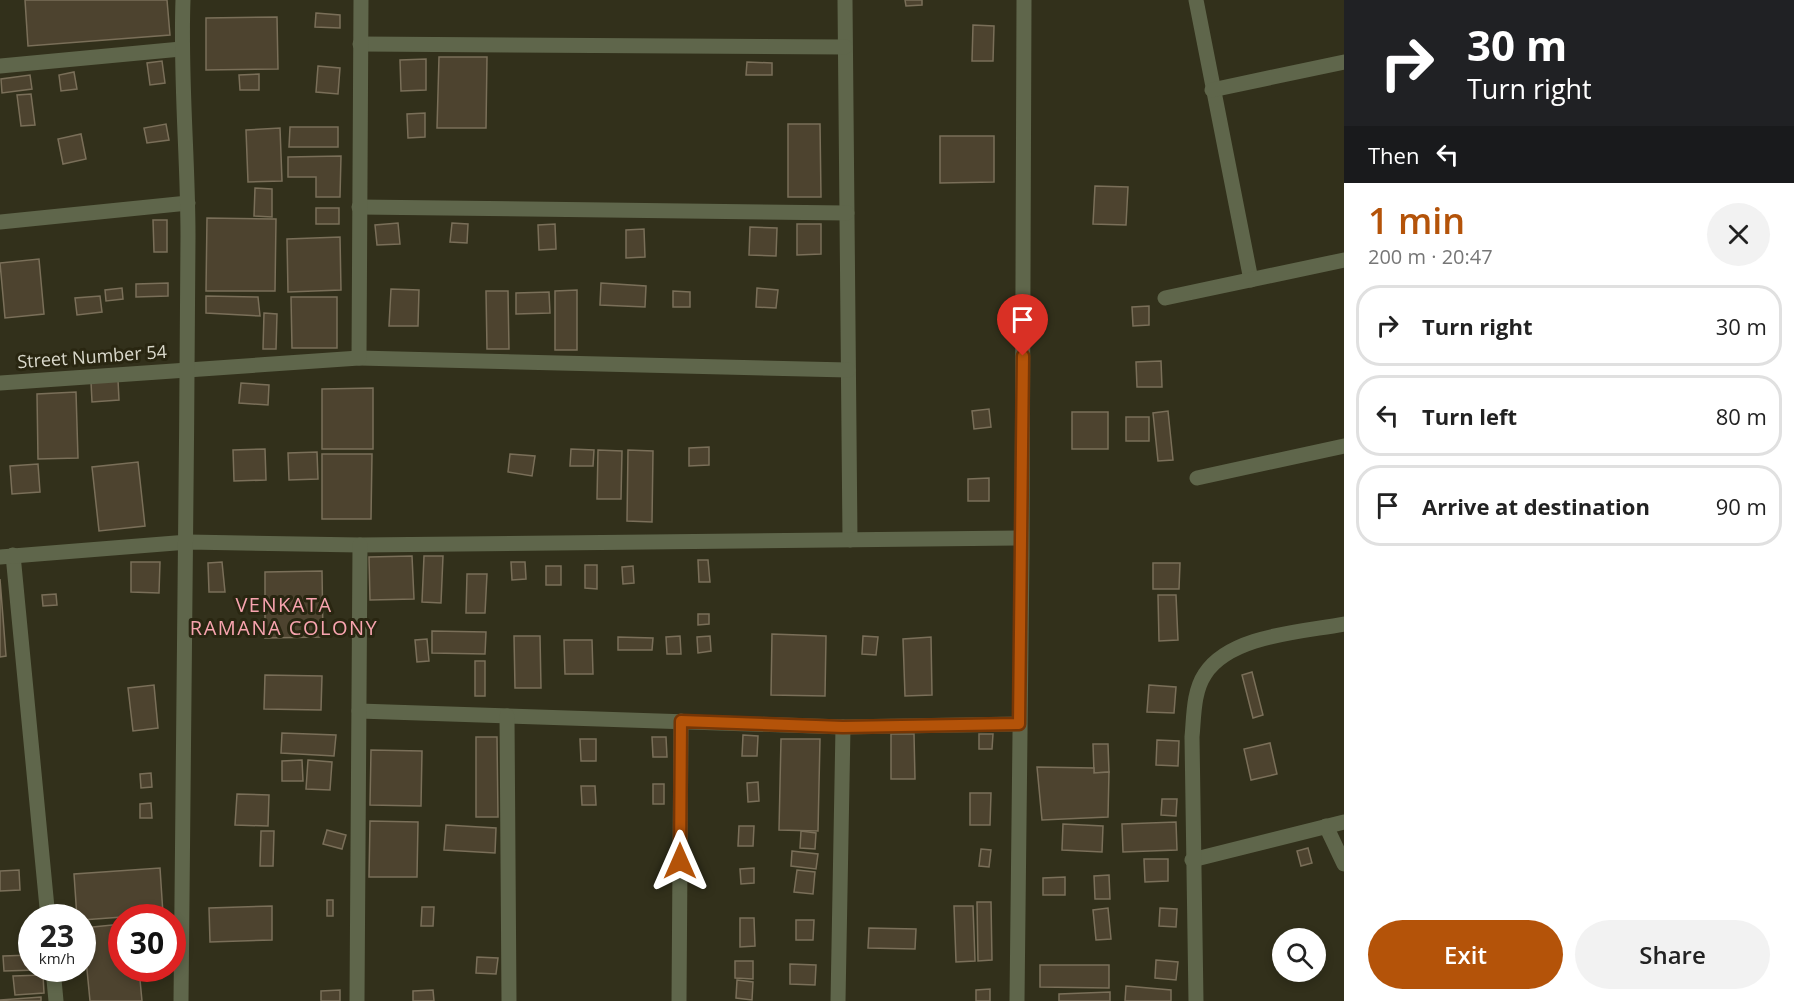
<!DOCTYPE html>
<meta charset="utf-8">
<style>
:root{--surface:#fff;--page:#f2f2f2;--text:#222;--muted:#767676;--line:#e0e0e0;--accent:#b45309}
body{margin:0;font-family:"Open Sans",sans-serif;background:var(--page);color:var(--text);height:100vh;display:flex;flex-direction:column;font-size:22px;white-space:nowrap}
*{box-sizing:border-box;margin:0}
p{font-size:20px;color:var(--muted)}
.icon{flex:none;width:33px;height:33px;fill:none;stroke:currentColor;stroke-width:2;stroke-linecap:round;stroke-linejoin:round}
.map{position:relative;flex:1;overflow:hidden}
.side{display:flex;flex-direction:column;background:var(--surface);width:450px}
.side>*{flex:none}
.banner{background:#202124;color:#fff;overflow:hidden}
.tools{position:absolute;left:1272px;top:928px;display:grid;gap:12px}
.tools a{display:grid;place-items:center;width:54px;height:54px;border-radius:50%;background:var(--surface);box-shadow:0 3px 9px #0003;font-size:30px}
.speed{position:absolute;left:18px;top:904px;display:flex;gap:12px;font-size:30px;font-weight:700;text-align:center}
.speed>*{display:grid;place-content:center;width:78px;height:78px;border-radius:50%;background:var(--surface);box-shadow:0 3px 9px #0003;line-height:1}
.speed small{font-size:15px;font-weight:400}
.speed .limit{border:9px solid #d22;background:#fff;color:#111}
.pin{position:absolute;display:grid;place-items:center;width:51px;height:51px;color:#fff;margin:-62px -26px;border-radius:50% 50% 50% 0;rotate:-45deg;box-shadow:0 0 6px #0007}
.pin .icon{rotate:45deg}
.me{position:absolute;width:66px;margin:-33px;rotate:0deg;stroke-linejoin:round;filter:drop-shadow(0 0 4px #0008)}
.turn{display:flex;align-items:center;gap:21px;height:126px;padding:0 24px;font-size:27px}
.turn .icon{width:78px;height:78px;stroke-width:2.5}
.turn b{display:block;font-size:42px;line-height:51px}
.then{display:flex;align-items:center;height:57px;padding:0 24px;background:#0003;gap:12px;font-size:22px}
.round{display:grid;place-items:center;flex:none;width:63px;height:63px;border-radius:32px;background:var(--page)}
.head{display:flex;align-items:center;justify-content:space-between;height:102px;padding:0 24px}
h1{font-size:36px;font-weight:600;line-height:45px;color:var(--accent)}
.cta{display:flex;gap:12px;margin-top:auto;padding:12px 24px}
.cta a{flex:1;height:69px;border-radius:36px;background:var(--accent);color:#fff;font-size:24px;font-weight:600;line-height:69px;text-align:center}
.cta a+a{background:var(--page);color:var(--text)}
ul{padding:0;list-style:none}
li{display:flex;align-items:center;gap:18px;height:81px;margin:0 12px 9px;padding:0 12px;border:3px solid var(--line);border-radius:24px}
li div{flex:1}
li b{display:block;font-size:22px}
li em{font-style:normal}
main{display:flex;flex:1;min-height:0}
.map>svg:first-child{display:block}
.building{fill:#4d432f;stroke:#7a6f59;stroke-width:1.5}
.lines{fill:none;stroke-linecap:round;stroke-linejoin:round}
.minor{stroke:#5f664b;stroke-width:15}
.route-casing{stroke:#753606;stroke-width:15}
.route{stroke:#b45309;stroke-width:10}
.labels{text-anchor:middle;stroke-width:6;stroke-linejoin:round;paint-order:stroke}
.street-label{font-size:18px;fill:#dad9cc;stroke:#292611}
.neighbourhood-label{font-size:20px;letter-spacing:1.5px;fill:#f8a4af;stroke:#292611}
</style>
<main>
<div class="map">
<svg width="1344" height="1001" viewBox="0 0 1344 1001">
<rect width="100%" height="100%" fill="#32301b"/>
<g class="building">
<path d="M25,0H167L170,35L28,46Z"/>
<path d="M905,0H922V5L906,6Z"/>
<path d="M316,13L340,15V28L315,27Z"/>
<path d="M277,17L278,69L206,70V18Z"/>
<path d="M973,25L994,26L993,61H972Z"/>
<path d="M439,57H487L486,128H437Z"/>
<path d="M426,59V90L401,91L400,60Z"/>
<path d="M162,61L165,83L150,85L147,63Z"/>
<path d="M747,62L772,63V75H746Z"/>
<path d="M318,66L340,68L338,94L316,92Z"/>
<path d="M74,72L77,89L61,91L59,75Z"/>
<path d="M259,74V90H240L239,75Z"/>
<path d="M30,75L32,89L2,93L1,79Z"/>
<path d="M31,94L35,125L21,126L17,95Z"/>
<path d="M425,113V137L408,138L407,114Z"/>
<path d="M166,124L169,140L147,143L144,128Z"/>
<path d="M788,124H820L821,197H788Z"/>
<path d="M290,127H338V147H289Z"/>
<path d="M280,128L282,181L248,182L246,130Z"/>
<path d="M81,134L86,159L63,164L58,139Z"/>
<path d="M940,136H994V182L940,183Z"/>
<path d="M341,156L340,197H316V177H288V157Z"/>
<path d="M1095,186L1128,187L1126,225L1093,224Z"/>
<path d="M255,188L272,189V217L254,216Z"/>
<rect x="316" y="208" width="23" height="16"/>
<path d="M207,218L276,219L275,291H206Z"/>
<path d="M153,220H167V252H154Z"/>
<path d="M398,223L400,244L377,245L375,225Z"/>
<path d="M452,223L468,224L467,243L450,242Z"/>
<path d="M555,224L556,249L539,250L538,225Z"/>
<path d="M797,224H821V254L797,255Z"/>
<path d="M750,227L777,228L776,256L749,255Z"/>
<path d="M644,229L645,257L626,258V230Z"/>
<path d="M340,237L341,290L288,292L287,239Z"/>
<path d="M39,259L44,314L5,318L0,263Z"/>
<path d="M168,283V296L136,297V284Z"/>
<path d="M601,283L646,286L645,307L600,305Z"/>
<path d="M122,288L123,299L106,301L105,290Z"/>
<path d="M757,288L778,290L776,308L756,307Z"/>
<path d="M391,289L419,290L418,326H389Z"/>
<path d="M577,290V350H555V291Z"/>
<path d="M486,291H508L509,349H487Z"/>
<path d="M673,291L690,292V307H673Z"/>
<path d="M549,292L550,313L516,314V293Z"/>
<path d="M100,296L102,312L77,315L75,298Z"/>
<path d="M206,296L258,297L260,316L206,313Z"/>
<path d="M291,297H337V348H292Z"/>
<path d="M1149,306V325L1133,326L1132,307Z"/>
<path d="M264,313L277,314L276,349H263Z"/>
<path d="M1161,361L1162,387H1137L1136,362Z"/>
<path d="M118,380L119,400L92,402L91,382Z"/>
<path d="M241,383L269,385L268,405L239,403Z"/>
<path d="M373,388V449H322V389Z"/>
<path d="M76,392L78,458L38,459L37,394Z"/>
<path d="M989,409L991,427L974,429L972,411Z"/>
<path d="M1168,411L1173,460L1158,461L1153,413Z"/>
<rect x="1072" y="412" width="36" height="37"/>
<rect x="1126" y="417" width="23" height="24"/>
<path d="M709,447V465L689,466V448Z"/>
<path d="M265,449L266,480L234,481L233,450Z"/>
<path d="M571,449L594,450L593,466H570Z"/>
<path d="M598,450L622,451L621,499H597Z"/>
<path d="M628,450L653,451L652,522L627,521Z"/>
<path d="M317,452L318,479L289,480L288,453Z"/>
<path d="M322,454H372L371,519H322Z"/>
<path d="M510,454L535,456L532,476L508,472Z"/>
<path d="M138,462L145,526L99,531L92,467Z"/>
<path d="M38,464L40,492L12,494L10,466Z"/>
<path d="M989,478V501H968V479Z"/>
<path d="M412,556L414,599L370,600L369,557Z"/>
<path d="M424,556H443L441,603L422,602Z"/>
<path d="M698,560H708L710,582H699Z"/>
<path d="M131,562H160L159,593L131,592Z"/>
<path d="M222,562L225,592H209L208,563Z"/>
<path d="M511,562H525L526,579L512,580Z"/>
<path d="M1153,563H1180L1179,589H1153Z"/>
<path d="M585,565H597V589L585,588Z"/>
<rect x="546" y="566" width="15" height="19"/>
<path d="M633,566L634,583L623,584L622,567Z"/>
<path d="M322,571L323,637L265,638V572Z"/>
<path d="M467,574H487L485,613H466Z"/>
<path d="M0,579L6,656L0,657Z"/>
<path d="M56,594L57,605L43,606L42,595Z"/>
<path d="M1158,595H1176L1178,640L1159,641Z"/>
<path d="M698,614H709V624L698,625Z"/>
<path d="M432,631L486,632L485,654L432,653Z"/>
<path d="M772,634L826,636L825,696L771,695Z"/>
<path d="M514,636H540L541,688H515Z"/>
<path d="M680,636L681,654H667L666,637Z"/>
<path d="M710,636L711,651L698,653L697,637Z"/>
<path d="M863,636L878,637L876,655L862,654Z"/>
<path d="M618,637L653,638L652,650H618Z"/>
<path d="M931,637L932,695L905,696L903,639Z"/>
<path d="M427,639L429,661L417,662L415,640Z"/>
<path d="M564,640H592L593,674H565Z"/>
<rect x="475" y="661" width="10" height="35"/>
<path d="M1252,672L1263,715L1253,718L1242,675Z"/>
<path d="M265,675L322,676L321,710L264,709Z"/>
<path d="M154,685L158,728L133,731L128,688Z"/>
<path d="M1149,685L1176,687L1174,713L1147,712Z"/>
<path d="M282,733L336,735L334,756L281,753Z"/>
<path d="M891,734H914L915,779H891Z"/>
<path d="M979,734H993L992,749H979Z"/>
<path d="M743,735L758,736L757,756H742Z"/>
<path d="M476,737H497L498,817H476Z"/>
<path d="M652,737H666L667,757H653Z"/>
<path d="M580,739H596V761H581Z"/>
<path d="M781,739H820L818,831L779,830Z"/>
<path d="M1157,740L1179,741L1178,766L1156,765Z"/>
<path d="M1270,743L1277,774L1251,780L1244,749Z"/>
<path d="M1093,744H1108L1109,772L1094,773Z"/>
<path d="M371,750L422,751L421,806L370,805Z"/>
<path d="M302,760L303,781H282V761Z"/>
<path d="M308,760L332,762L330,790L306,789Z"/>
<path d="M1037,767L1094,768V773L1109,772L1108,817L1042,820Z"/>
<path d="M151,773L152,787L141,788L140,774Z"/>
<path d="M758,782L759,801L748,802L747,783Z"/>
<rect x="653" y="784" width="11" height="20"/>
<path d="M581,786H595L596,805H582Z"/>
<path d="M970,793H991L990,825H970Z"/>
<path d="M237,794L269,795L268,826L235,825Z"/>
<path d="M1162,799H1177L1176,816L1161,815Z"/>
<path d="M151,803L152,818H140V804Z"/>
<path d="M370,821L418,822L417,877H369Z"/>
<path d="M1176,822L1177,850L1123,852L1122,824Z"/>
<path d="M1063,824L1103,826L1102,852L1062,850Z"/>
<path d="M446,825L496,828L495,853L444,850Z"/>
<path d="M739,826H754L753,846H738Z"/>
<path d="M327,830L346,835L342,849L323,844Z"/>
<path d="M261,831H274L273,866H260Z"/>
<path d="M801,831L816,833L815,849L800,848Z"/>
<path d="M1308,848L1312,863L1301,866L1297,851Z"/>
<path d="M981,849L991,850L989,867L979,866Z"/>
<path d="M792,851L818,854L816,869L791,866Z"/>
<path d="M1144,859H1168V881L1145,882Z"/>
<path d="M160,868L163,914L82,920L77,918L74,874Z"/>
<path d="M754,868V883L741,884L740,869Z"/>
<path d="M19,870L20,890L0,891V871Z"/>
<path d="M797,870L815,872L813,894L794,892Z"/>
<path d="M1109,875L1110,899H1095L1094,876Z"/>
<path d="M1065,877V895H1043V878Z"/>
<rect x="327" y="900" width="6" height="16"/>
<path d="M977,902H991L992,960L978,961Z"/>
<path d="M272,906V940L210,942L209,908Z"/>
<path d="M954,906H973L975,961L956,962Z"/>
<path d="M422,907H434L433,926H421Z"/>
<path d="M1108,908L1111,939L1096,940L1093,910Z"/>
<path d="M1160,908L1177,909L1176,927L1159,926Z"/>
<path d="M740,918H754L755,946L740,947Z"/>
<path d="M796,920H814L813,940H796Z"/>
<path d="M122,924V969H139L142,1001H90L83,928Z"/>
<path d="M869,928L916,929L915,949L868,948Z"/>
<path d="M32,955V969L37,970L4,971L3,956Z"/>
<path d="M477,957L498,958L496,974L476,973Z"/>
<path d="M1156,960L1178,962L1176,980L1155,978Z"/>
<path d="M735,961H753V979L735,978Z"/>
<path d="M790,964L816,965L815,985L790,984Z"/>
<path d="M1040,965H1109V988L1040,987Z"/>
<path d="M43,975L44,993L15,995L13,976Z"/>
<path d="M737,980L753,982L752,1000L736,998Z"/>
<path d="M1126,986L1171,990V1001H1125Z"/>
<path d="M990,989V1001H976V990Z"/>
<path d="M340,990V1001H321V991Z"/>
<path d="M433,990L434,1001H413V991Z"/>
<path d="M1110,992V1001H1059V994Z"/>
<path d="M41,997V1001H0V1000Z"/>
</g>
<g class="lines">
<g class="minor">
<path d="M845,0L850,540"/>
<path d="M1196,0L1251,280"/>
<path d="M360,44L845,47"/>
<path d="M0,66L181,49"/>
<path d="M1212,90L1344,62"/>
<path d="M359,207L847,213"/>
<path d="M0,222L188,203"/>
<path d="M1165,298L1344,260"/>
<path d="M359,358L848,370"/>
<path d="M0,383L359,358L361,0"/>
<path d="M1197,478L1344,446"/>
<path d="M13,555L48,918"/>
<path d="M0,557L188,542L360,545L1021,538"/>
<path d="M359,711L843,727L1019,724"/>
<path d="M507,716L509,1001"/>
<path d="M1326,826L1344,864"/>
<path d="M1192,860L1344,822"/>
<path d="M53,969L56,1001"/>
<path d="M181,1001C185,746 186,491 188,236C188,157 180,79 183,0"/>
<path d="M357,1001L360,545"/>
<path d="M679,1001L681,721"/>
<path d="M838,1001L843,727"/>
<path d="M1017,1001L1022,555L1024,0"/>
<path d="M1196,1001L1192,737C1194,717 1193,692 1205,674C1230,635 1302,632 1344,624"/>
</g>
</g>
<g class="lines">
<defs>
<path id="route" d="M680,861L681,721L843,727L1019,724L1023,356"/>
</defs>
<use href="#route" class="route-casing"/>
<use href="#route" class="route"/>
</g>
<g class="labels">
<g class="street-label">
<text transform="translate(92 357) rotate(-4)" y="6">Street Number 54</text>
</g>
<g class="neighbourhood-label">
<text x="284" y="612">VENKATA<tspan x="284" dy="23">RAMANA COLONY</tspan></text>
</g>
</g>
</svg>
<div class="tools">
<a><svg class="icon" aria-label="search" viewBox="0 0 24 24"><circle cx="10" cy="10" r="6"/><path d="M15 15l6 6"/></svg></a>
</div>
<div class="speed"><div>23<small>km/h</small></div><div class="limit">30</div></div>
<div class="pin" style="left:1023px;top:356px;background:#d93025"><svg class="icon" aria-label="arrive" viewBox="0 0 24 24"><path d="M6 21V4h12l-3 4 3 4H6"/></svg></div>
<svg class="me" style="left:680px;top:861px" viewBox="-20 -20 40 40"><path d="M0-17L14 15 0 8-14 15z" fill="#b45309" stroke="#fff" stroke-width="4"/></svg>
</div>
<section class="side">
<div class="banner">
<div class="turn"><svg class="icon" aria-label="right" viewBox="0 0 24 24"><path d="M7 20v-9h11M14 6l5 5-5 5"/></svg><div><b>30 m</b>Turn right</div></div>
<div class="then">Then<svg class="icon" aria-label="left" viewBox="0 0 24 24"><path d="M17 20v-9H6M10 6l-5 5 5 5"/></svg></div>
</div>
<div class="head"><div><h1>1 min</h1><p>200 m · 20:47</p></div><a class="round"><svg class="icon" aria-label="close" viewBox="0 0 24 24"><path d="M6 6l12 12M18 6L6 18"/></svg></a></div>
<ul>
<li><svg class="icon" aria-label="right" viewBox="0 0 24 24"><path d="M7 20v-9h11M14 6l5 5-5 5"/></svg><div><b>Turn right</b></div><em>30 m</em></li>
<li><svg class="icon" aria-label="left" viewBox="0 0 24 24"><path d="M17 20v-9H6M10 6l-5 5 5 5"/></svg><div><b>Turn left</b></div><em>80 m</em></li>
<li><svg class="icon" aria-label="arrive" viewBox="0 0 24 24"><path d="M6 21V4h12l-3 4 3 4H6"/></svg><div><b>Arrive at destination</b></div><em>90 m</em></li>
</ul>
<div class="cta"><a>Exit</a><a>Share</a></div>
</section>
</main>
